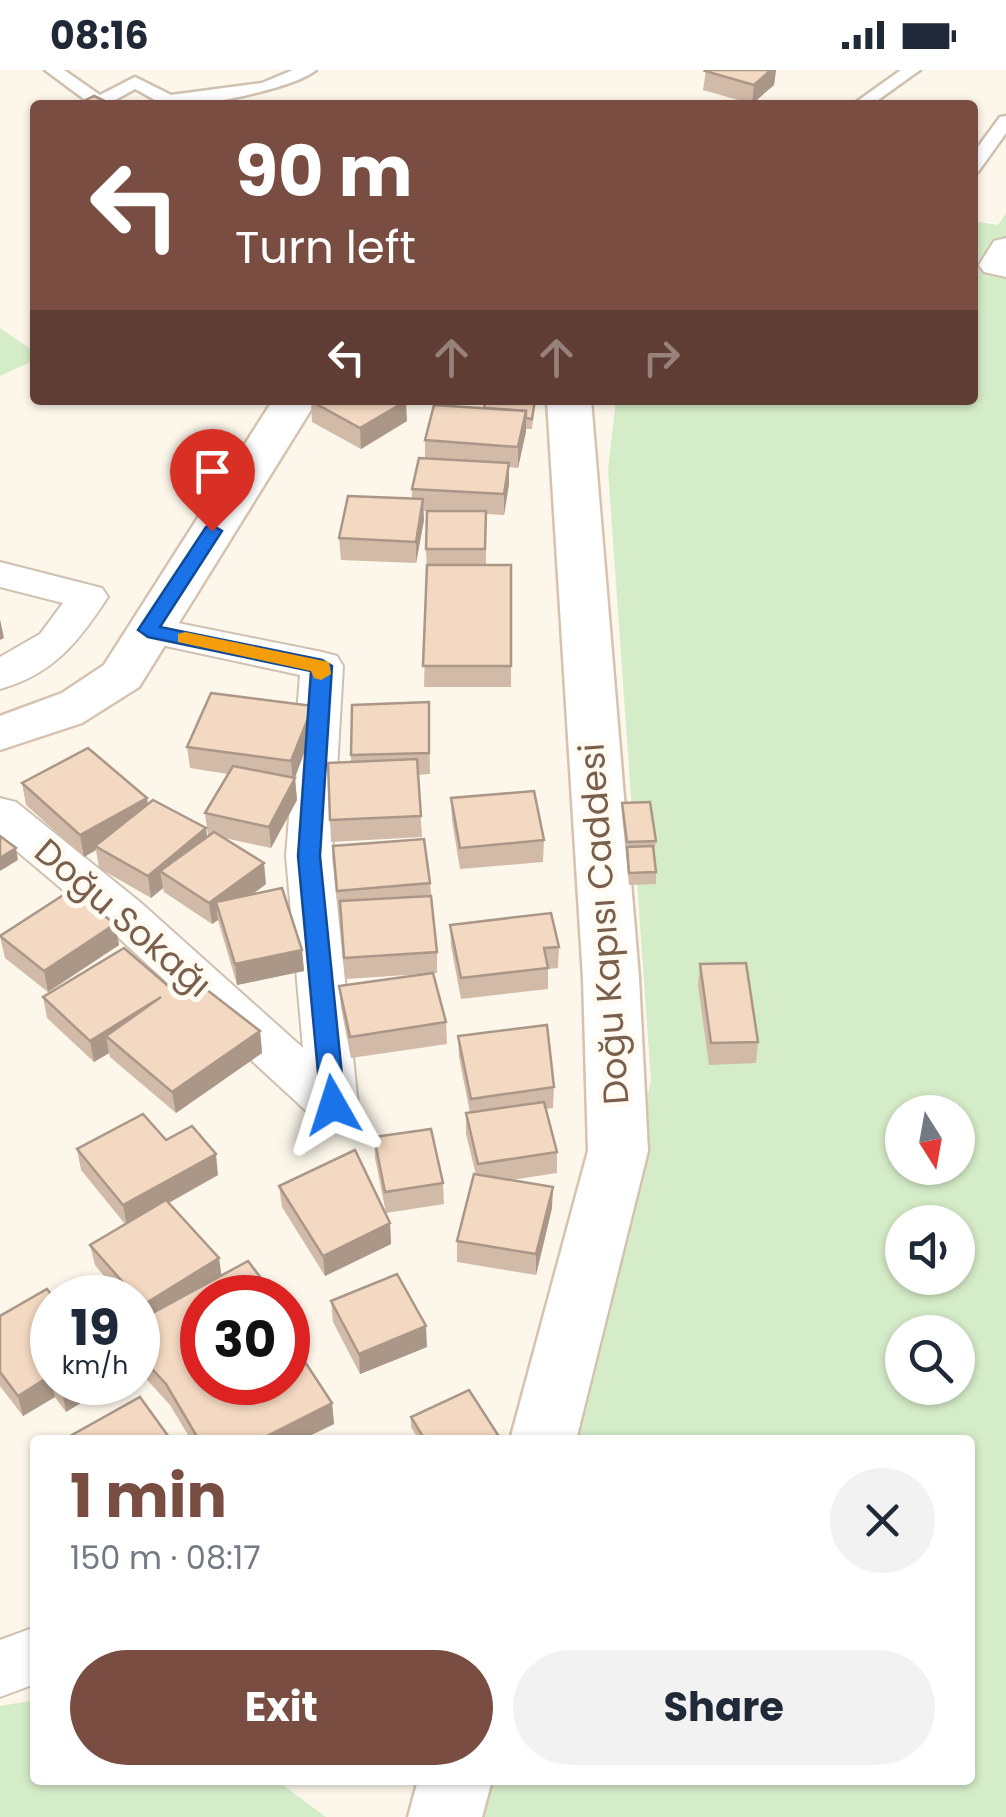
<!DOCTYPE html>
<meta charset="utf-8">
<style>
:root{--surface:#fff;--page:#f2f2f3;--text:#1f2937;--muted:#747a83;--accent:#794d42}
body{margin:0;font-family:Poppins,sans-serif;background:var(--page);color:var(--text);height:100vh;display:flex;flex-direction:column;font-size:38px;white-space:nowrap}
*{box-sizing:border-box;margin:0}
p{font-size:32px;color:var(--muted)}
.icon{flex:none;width:55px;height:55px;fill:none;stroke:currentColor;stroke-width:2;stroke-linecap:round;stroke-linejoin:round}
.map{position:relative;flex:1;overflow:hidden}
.side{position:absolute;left:30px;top:1365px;width:945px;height:350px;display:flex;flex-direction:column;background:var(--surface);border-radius:10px;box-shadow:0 2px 8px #0004}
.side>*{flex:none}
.guide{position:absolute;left:30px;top:30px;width:948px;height:305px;border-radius:10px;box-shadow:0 2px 8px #0004;background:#794d42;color:#fff;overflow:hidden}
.needle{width:65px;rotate:169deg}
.tools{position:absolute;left:885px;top:1025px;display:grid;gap:20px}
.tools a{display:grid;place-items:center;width:90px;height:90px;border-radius:50%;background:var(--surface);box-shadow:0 2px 8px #0004;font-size:50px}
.speed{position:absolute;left:30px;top:1205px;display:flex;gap:20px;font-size:50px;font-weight:700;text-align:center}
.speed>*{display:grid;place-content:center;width:130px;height:130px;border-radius:50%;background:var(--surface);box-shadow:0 2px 8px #0004;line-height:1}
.speed small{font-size:25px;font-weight:400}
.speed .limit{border:15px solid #d22;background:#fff;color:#111}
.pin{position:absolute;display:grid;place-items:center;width:85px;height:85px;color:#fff;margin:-102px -42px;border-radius:50% 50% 50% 0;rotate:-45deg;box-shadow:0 0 10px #0007}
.pin .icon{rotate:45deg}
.me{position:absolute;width:110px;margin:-55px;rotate:354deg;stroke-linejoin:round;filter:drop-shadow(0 0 8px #0008)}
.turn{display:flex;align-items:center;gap:35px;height:210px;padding:0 40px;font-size:45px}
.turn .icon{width:130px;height:130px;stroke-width:2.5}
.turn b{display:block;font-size:70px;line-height:85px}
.lanes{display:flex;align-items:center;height:95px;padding:0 40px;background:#0003;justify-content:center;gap:50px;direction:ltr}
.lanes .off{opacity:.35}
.round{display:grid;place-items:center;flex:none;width:105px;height:105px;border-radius:52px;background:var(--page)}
.summary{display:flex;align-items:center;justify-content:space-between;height:170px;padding:0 40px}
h1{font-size:60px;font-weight:700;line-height:75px;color:var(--accent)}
.action{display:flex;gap:20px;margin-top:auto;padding:20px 40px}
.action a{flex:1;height:115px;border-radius:60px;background:var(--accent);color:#fff;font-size:40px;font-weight:700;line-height:115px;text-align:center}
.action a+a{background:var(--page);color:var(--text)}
.status{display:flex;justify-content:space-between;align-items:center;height:70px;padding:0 50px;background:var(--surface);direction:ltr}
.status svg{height:28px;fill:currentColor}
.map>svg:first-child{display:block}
.green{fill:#d5ecc8;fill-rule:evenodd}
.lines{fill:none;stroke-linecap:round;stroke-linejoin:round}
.lane-casing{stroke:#d0c0af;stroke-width:5}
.street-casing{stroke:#d0c0af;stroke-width:4}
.secondary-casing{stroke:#d6c2af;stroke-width:5}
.lane{fill:#fff;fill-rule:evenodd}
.street{fill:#fff;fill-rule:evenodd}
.secondary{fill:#fff;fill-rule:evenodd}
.wall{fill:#d1baa7}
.shaded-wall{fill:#aa9788}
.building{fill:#f3d8c2;stroke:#aa9788;stroke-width:2.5}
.route{fill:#1a73e8;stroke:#114b97;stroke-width:2.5}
.slow{fill:#f59e0b}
.labels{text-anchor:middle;stroke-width:10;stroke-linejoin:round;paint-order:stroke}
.street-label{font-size:35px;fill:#795f4c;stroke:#fffbf2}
</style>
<div class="status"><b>08:16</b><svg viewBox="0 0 49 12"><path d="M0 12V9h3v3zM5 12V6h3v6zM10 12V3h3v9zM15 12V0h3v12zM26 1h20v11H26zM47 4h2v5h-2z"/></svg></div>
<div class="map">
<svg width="1006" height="1747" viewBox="0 0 1006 1747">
<rect width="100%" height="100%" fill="#fdf7eb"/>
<g class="green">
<path d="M1006,143V1747H477L486,1710H970V1370H566L651,1011L608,400L616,330H972L973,151L998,155ZM902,1042H958V1098H902ZM902,1152H958V1208H902ZM902,1262H958V1318H902Z"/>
<path d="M0,258L35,282V290L0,306Z"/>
<path d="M35,1630V1710H276L326,1747H0V1636Z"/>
</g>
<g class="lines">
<defs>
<g id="lane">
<path d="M45,0H64L100,25L135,7L171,25L262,13L293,0H316C293,19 195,38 170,35C158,34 146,24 135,19L106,35H92Z"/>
<path d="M901,0H920L871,35H852Z"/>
<path d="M1006,46V63L978,102L972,103V85L1000,47Z"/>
</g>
<g id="street">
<path d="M1006,168V207L984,202L979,195L994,171Z"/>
<path d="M0,492L102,518L108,527C79,571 54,604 0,619V587L40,564L63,533L0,517Z"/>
<path d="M148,547L322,582L337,586L343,596L332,786L358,1035L351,1049L333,1054L315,1049L106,856L0,767V728L16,732L140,832L303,978L286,786L300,605L133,569L127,560L133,551Z"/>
<path d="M35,1557V1614L0,1627V1570Z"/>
</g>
<g id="secondary">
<path d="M273,330H317L139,617L82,653L0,680V646L62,623L104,595Z"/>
<path d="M547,330H591L639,908L648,1081L576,1370H510L588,1081L583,908Z"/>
<path d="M418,1710H492L482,1747H408Z"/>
</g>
</defs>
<use href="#lane" class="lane-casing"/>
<use href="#street" class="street-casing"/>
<use href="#secondary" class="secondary-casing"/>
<use href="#lane" class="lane"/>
<use href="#street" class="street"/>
<use href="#secondary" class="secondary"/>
</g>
<g class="wall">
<path d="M706,0H776L774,15L752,34L703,20Z"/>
<path d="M535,330L532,359H526L518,398L509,397V414L504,445L486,444V495H511V617H424L427,500L426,479L432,441H423L424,450L416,493L341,490L339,468L412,428V419L425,389V370L484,338Z"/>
<path d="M311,331L407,351L361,379L312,352Z"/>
<path d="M429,632L430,704L418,705L422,767L331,772L330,750L351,692L352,635Z"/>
<path d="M313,636L314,657L295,708L297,730L271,778L224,768L266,814L253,824L302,880L304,901L237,915L218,850L212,854L164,822L163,818L151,828L99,798L96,780L84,787L26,735L22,713L147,728L148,734L206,758L207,767L210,765H208L205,743L228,704L190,698L187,677Z"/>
<path d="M451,728L544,770L543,792L460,799L452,750Z"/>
<path d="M622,733L656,771L654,782L656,802V814L629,815L622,744Z"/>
<path d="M333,776L430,813L437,882V903H434L446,952L447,974L351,988L341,938L339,916L422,904L345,909L341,842H339Z"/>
<path d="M115,854L119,875L48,922L5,888L0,866Z"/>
<path d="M450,855L559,877L558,898L548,899V919L461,929L451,876Z"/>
<path d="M700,894L758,972L756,993L709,995L698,915Z"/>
<path d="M174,921L260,961L262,983L176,1043L110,987L109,983L94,992L47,948L43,927Z"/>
<path d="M458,966L554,1017L553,1038L546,1039L557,1082V1103L511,1110L552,1138L536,1205L457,1192V1171L476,1105L466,1064V1043H470L459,987Z"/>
<path d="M374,1067L443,1113L444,1134L386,1143L375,1088Z"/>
<path d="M166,1070L218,1105L169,1133L219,1188L221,1206L288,1242L297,1272L293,1275L332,1333L334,1354L301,1370H191L170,1335L138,1300V1251L141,1249L138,1245V1228H122L95,1195L90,1175L125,1154L81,1100L77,1079Z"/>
<path d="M279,1116L390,1153L391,1174L325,1206L282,1137Z"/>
<path d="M52,1228V1312H111L112,1314L66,1342L55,1327L23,1346L0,1316V1246Z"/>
<path d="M331,1231L427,1277L360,1304L333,1252Z"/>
<path d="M411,1347L498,1370H419L411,1357Z"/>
</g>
<g class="shaded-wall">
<path d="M771,0H776L774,15L752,34L754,15Z"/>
<path d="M406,331L407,351L361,379L360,358Z"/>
<path d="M526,341V362L518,398V377Z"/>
<path d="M509,393V414L504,445V424Z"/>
<path d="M423,429L424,450L416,493V472Z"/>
<path d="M0,549L4,568L0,570Z"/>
<path d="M313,636L314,657L293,712L295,708L297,730L271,778L269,757L293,712L291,691Z"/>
<path d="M147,728L150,750L95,776L96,780L84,787L80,765Z"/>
<path d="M206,758L209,780L160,801L163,818L151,828L148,806Z"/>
<path d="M16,778L18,790L0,801V788Z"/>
<path d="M264,793L266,814L221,848L216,832L218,850L212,854L209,833Z"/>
<path d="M115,854L119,875L48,922L44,901Z"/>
<path d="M302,880L304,901L237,915L235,894Z"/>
<path d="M161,927L106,966L109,983L94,992L90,971Z"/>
<path d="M260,961L262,983L176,1043L172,1022Z"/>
<path d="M216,1084L218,1105L127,1156L123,1135Z"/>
<path d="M553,1117L552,1138L536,1205V1184Z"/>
<path d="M390,1153L391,1174L325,1206L323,1186Z"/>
<path d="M219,1188L222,1209L147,1256L143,1235Z"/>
<path d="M295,1252L297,1272L288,1278V1256Z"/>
<path d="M426,1256L427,1277L360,1304L359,1284Z"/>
<path d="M50,1306L55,1327L23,1346L18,1326Z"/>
<path d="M76,1312H111L112,1314L66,1342L62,1321Z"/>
<path d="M332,1333L334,1354L301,1370H259Z"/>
</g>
<g class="building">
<path d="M706,0H771L754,15L705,1Z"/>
<path d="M94,26L113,35H76Z"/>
<path d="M313,330H405L406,331L360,358L311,331Z"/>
<path d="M486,330H535L532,349L526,348V341L484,338Z"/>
<path d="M434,335L526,341L518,377L425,370Z"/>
<path d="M419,388L509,393L504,424L412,419Z"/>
<path d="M348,426L423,429L416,472L339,468Z"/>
<path d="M427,441H486L485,479H426Z"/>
<path d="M427,495H511V596H423Z"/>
<path d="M211,623L313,636L291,691L187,677Z"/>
<path d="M429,632V683L351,685L352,635Z"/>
<path d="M88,678L147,728L80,765L22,713Z"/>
<path d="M417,689L421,746L330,750L328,693Z"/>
<path d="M233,696L295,708L269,757L205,743Z"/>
<path d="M534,721L544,770L460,778L451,728Z"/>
<path d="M153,730L206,758L148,806L95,776Z"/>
<path d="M650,732L656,771L627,772L622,733Z"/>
<path d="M214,762L264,793L209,833L160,801Z"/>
<path d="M0,766L16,778L0,788Z"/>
<path d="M424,769L430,813L337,821L333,776Z"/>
<path d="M653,776L656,802L629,803L627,777Z"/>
<path d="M282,818L302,880L235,894L216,832Z"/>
<path d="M71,820L115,854L44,901L0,866Z"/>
<path d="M431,826L437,882L344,888L340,831Z"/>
<path d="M551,843L559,877L544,878L548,898L461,908L450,855Z"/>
<path d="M124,878L174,921L193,909L260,961L172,1022L106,966L161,927L90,971L43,927Z"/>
<path d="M746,893L758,972L711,973L700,894Z"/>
<path d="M433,903L446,952L350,967L339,916Z"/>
<path d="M547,955L554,1017L471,1029L458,966Z"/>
<path d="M544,1032L557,1082L478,1094L466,1043Z"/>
<path d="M143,1044L166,1070L192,1056L216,1084L123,1135L77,1079Z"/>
<path d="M431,1059L443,1113L385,1122L374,1067Z"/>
<path d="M355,1080L390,1153L323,1186L279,1116Z"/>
<path d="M474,1104L553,1117L536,1184L457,1171Z"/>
<path d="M166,1130L219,1188L143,1235L90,1175Z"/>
<path d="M248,1191L276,1228H202V1312H288V1266L332,1333L259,1370H199L166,1314L138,1284V1251Z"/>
<path d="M397,1204L426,1256L359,1284L331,1231Z"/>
<path d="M47,1219L54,1228H52V1309L50,1306L18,1326L0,1302V1246Z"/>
<path d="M288,1242L295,1252L288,1256Z"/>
<path d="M55,1312H76L62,1321Z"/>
<path d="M469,1320L498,1365L488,1370H425L411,1347Z"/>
<path d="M140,1327L171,1370H63Z"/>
</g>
<path class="route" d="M212,455L222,461L160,557L322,590L332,596L320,786L345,1035L341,1041H324L321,1035L298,786L311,601L148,567L138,560L206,457Z"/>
<path class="slow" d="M185,562L329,592L331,604L321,610L314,608L311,601L178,572V564Z"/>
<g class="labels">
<g class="street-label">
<text transform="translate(123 848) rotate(41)" y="12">Doğu Sokağı</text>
<text transform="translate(604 854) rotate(-94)" y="12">Doğu Kapısı Caddesi</text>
</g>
</g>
</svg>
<div class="tools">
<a><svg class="needle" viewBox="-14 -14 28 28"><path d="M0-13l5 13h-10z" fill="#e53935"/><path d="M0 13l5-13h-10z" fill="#747a83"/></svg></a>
<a><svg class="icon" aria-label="sound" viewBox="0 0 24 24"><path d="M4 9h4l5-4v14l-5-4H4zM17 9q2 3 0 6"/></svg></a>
<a><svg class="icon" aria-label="search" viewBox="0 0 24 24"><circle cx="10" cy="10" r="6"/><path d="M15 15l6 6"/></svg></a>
</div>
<div class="speed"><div>19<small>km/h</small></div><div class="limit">30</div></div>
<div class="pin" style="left:212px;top:461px;background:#d93025"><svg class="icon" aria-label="arrive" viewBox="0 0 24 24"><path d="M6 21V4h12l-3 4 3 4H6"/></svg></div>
<svg class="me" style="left:333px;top:1035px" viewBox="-20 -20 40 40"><path d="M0-17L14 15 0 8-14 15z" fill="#1a73e8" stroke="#fff" stroke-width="4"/></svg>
<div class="guide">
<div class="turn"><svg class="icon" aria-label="left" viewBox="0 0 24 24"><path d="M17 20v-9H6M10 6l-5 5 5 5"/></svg><div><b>90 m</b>Turn left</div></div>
<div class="lanes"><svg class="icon" aria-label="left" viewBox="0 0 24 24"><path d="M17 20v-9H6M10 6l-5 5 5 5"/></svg><svg class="icon off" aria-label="ahead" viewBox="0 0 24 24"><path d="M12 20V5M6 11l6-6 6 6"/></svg><svg class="icon off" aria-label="ahead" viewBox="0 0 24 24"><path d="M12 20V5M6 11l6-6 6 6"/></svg><svg class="icon off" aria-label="right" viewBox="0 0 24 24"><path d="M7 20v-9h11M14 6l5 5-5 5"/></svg></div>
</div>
<section class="side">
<div class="summary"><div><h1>1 min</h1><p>150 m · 08:17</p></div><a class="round"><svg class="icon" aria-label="close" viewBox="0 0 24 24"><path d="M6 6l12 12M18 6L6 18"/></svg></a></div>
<div class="action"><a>Exit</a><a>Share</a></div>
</section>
</div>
